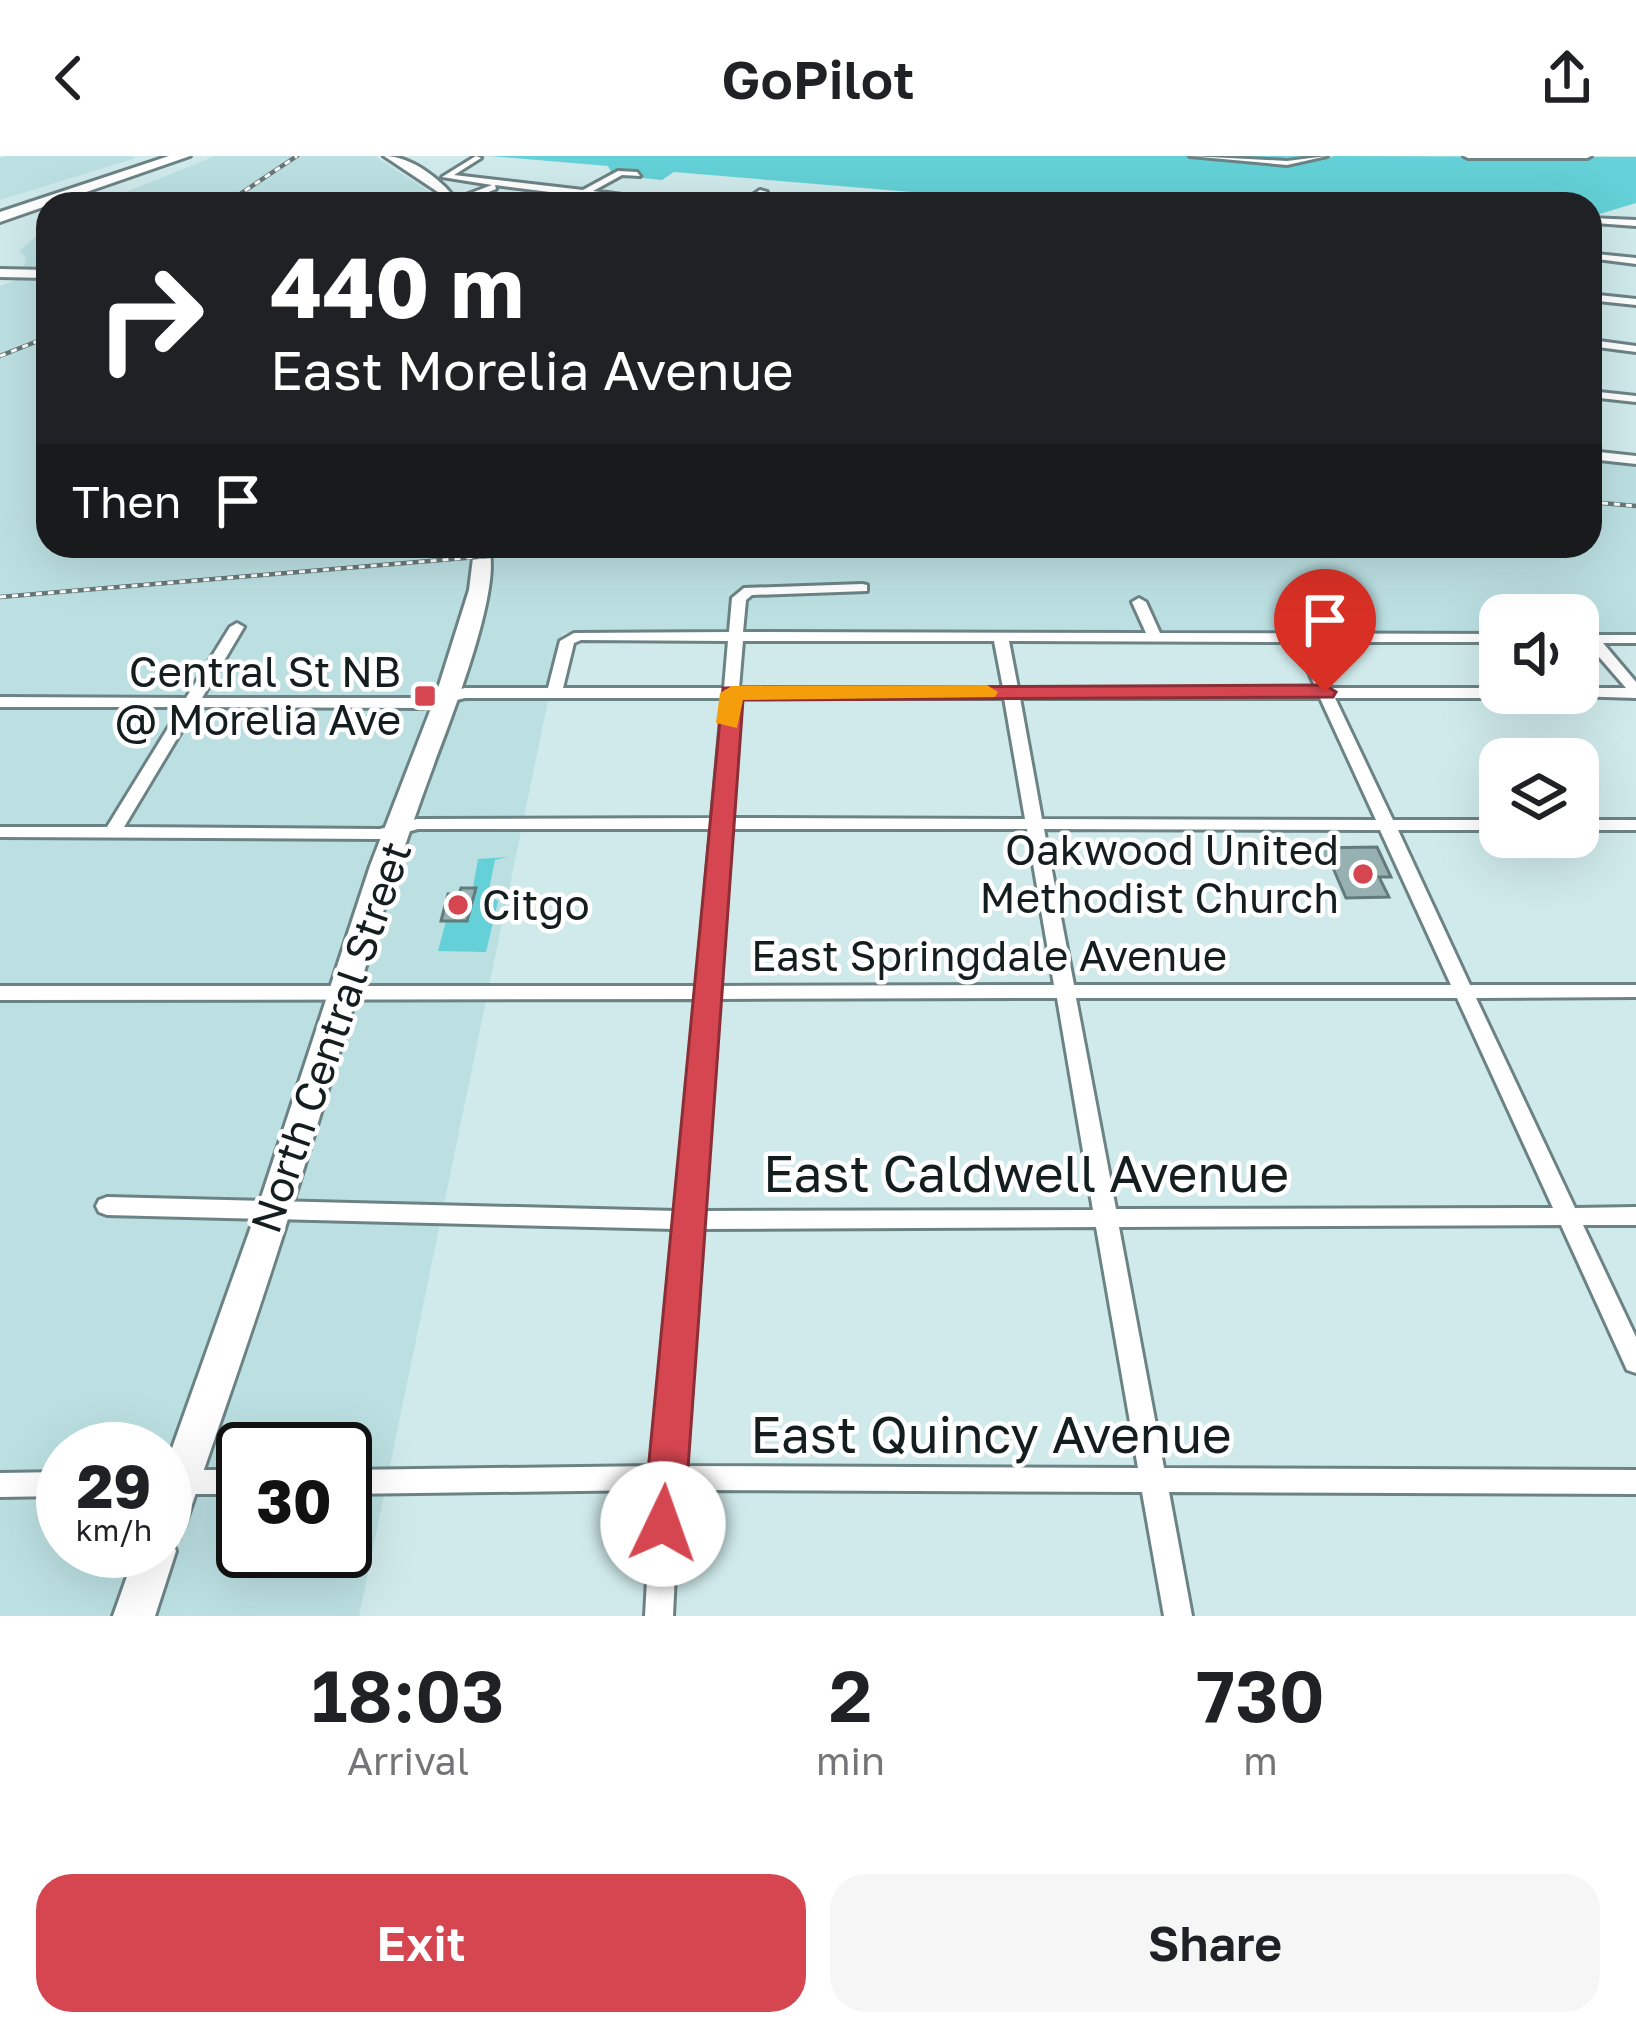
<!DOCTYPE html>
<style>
:root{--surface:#fff;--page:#f6f6f6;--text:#202124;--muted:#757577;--accent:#d64651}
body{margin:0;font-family:"Golos Text",sans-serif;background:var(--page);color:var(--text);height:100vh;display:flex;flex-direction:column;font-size:45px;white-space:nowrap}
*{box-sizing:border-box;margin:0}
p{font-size:39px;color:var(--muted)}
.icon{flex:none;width:66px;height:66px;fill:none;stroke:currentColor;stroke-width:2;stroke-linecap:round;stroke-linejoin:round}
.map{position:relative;height:1460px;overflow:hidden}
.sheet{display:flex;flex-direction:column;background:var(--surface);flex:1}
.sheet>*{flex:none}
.banner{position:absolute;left:36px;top:36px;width:1566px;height:366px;border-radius:36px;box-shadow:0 12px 48px #0002;background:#202124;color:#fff;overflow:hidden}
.buttons{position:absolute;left:1479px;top:438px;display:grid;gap:24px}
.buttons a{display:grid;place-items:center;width:120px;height:120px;border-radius:24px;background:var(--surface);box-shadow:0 12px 48px #0002;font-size:60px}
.speed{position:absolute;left:36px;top:1266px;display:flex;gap:24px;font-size:60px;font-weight:700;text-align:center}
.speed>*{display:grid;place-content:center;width:156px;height:156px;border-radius:50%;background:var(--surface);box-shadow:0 12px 48px #0002;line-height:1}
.speed small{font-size:30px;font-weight:400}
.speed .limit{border:6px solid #111;border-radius:18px;background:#fff;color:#111}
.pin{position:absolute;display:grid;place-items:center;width:102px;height:102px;color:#fff;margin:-123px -51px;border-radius:50% 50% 50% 0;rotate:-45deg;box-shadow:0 0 12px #0007}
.pin .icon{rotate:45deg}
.me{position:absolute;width:132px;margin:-66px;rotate:3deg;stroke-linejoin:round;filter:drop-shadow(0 0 9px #0008)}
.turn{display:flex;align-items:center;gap:42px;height:252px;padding:0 36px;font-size:54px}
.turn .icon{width:156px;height:156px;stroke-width:2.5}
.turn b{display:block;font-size:84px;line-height:102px}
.then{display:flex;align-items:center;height:114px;padding:0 36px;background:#0003;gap:24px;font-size:45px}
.eta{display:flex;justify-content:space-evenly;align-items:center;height:204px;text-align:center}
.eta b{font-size:72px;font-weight:600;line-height:84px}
.cta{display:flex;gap:24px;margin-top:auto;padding:24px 36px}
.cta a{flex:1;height:138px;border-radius:36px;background:var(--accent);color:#fff;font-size:48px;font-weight:600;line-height:138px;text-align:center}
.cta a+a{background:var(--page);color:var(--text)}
header{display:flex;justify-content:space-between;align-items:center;height:156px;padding:0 36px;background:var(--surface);font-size:54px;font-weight:600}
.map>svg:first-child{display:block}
.built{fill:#bce0e2;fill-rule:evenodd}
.green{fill:#63d1d7}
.building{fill:#97b0b2;stroke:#637b7c;stroke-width:3}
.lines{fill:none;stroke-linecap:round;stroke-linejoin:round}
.minor-casing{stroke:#6c8385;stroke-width:6}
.tertiary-casing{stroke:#6c8385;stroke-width:6}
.secondary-casing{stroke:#6c8385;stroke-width:6}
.motorway-casing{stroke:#6c8385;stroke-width:6}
.minor{fill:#fff;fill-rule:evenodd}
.tertiary{fill:#fff;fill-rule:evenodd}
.secondary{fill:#fff;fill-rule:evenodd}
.motorway{fill:#fff;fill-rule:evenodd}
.rail-casing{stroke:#677778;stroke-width:4.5}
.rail{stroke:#fff;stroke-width:3;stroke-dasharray:6;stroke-linecap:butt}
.route{fill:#d64651;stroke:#8b2e35;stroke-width:3}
.slow{fill:#f59e0b}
.poi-dot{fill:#d64651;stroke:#fff;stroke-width:4.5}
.labels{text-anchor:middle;stroke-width:9;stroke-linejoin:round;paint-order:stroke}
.poi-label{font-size:42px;fill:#151e1f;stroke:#fff;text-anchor:end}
.street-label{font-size:42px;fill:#151e1f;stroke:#fff}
.near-street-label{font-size:51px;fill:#151e1f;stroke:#fff}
</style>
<header><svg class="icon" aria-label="back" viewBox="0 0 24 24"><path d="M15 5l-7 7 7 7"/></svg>GoPilot<svg class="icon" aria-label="share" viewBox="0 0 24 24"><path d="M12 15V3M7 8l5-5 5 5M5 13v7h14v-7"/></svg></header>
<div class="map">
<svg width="1636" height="1460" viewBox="0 0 1636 1460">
<rect width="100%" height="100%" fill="#d0eaeb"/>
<g class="built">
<path d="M8,0H130L136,2L0,44V2Z"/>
<path d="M215,0H375L443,45L96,48Z"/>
<path d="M48,70V390H1590V300L1636,306V479H1578V459H1500V479L562,477L359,1460H0V130L21,122L26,102L19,95ZM63,1293H165V1395H63ZM243,1293H345V1395H243Z"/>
</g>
<g class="green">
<path d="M490,0H1310L1230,6L1294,9L1335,0L1617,1H1636V47L1590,61V48H1318L1131,37L1055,48L674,16L662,24L613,19L608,10Z"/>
<path d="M508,701L495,704L488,738L498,745L486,796L438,795L446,765L467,764L478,703Z"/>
</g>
<g class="building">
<path d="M1377,691L1391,721H1379L1389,741L1346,742L1330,705L1321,706L1315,692Z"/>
<path d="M461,732H476L467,765H441L448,738H459Z"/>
</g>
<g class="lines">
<defs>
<g id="minor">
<path d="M476,0L481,2L454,19L583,34L618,15L637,16L640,20L622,19L593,35L687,48L582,40L495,29L496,33L458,48H449L450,45L492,29L442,21Z"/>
<path d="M1190,0L1287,5L1327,0L1287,9Z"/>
<path d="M1464,0H1591L1587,2H1468Z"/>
<path d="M760,34L767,36L750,48H740Z"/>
<path d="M1590,62L1636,64V70L1595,67L1596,98L1636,102V108L1597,103L1598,139L1636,143V149L1598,145L1599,185L1636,190V196L1590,190Z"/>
<path d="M1590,235L1636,240V246L1590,241Z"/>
<path d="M1590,295L1636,300V308L1590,303Z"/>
<path d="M862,428L867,429V435L752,439L746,444L743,476L1146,477L1132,446L1139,442L1146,446L1160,477L1500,478V486H1309L1331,532H1500V537H1508L1500,542H1335L1393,664H1500V674H1398L1470,829H1636V841L1476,842L1575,1052L1636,1051V1069H1583L1636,1181V1217L1627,1214L1561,1069L1119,1071L1164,1312L1636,1314V1338L1169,1336L1192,1460H1164L1142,1336L679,1334L673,1460H645L652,1334L345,1338V1314L654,1310L675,1073L107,1059L99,1056L96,1050L99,1044L107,1041L677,1055L696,843L0,844V830H697L711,673H418L381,683L0,681V671H107L181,551H0V541L186,542L230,471L237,467L244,471L202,542H423L465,532H548L560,485L574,477L729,476L732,442L744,432ZM581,484L728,485L724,532H563L574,487ZM743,485H994L1003,532H739ZM1009,485L1295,486L1316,532H1018ZM465,542H723L712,662L417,663L380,673L124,671L196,551L423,552ZM738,542H1004L1025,663L729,662ZM1020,542H1320L1376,664L1042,663ZM728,673H1027L1054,829L717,830ZM1044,673L1380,674L1451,829H1074ZM1057,842L1093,1054L699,1055L716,843ZM1076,842H1457L1553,1052L1116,1053ZM1096,1071L1138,1312L680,1310L698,1073Z"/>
<path d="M1578,479H1636V487H1603L1636,526V542L1573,540L1570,537H1578V532H1626L1587,487H1578Z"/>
<rect x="1578" y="664" width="58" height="10"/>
<rect x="165" y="1314" width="78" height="24"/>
<path d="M63,1316V1340L0,1341V1317Z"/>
</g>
<path id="tertiary" d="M0,113L48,114V122L0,121Z"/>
<g id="secondary">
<path d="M384,0C412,0 444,25 459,48H447L438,36Z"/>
<path d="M468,390H488C504,429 450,565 434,608C380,753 339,902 292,1050C259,1157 221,1263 185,1369L179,1382L172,1385L176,1395L155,1460H113L136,1395H165V1312L257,1054L370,710L435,542L469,434L473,402Z"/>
</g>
<path id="motorway" d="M169,0H190L0,66V56Z"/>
</defs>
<use href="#minor" class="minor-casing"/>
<use href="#tertiary" class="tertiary-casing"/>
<use href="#secondary" class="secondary-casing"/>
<use href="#motorway" class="motorway-casing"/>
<use href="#minor" class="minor"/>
<use href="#tertiary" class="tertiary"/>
<use href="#secondary" class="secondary"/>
<use href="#motorway" class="motorway"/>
<defs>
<g id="rail">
<path d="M225,48L297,0"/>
<path d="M0,200L48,181"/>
<path d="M1590,346L1636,350"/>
<path d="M0,441L609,390"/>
</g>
</defs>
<use href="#rail" class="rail-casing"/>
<use href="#rail" class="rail"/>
</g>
<path class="route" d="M1325,529L1336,536L1333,541L743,544L684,1368L678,1381L663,1386L649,1381L643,1368L723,532Z"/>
<path class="slow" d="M987,529L998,536L995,541L743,544L737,572L716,567L720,537L732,530Z"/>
<g class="poi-dot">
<rect x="413" y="528" width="24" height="24" rx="6"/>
<circle cx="1363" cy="718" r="12"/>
<circle cx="458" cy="749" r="12"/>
</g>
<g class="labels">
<g class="poi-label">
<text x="401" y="531">Central St NB<tspan x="401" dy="48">@ Morelia Ave</tspan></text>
<text x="1339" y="709">Oakwood United<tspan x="1339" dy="48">Methodist Church</tspan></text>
<text x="482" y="764" text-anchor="start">Citgo</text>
</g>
<g class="street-label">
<text x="989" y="815">East Springdale Avenue</text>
<text transform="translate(331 881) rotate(-71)" y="15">North Central Street</text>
</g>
<g class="near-street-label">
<text x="1026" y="1036">East Caldwell Avenue</text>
<text x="991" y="1297">East Quincy Avenue</text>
</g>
</g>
</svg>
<div class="buttons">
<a><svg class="icon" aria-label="sound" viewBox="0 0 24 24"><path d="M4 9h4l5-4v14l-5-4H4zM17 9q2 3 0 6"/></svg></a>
<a><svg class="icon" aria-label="layers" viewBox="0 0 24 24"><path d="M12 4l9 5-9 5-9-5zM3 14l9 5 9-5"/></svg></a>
</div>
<div class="speed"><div>29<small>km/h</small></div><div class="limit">30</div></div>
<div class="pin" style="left:1325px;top:536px;background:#d93025"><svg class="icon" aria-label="arrive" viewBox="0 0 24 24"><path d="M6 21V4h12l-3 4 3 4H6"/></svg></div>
<svg class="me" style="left:663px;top:1368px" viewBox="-20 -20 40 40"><circle r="19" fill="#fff"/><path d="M0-13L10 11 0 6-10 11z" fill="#d64651"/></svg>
<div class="banner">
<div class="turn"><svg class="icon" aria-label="right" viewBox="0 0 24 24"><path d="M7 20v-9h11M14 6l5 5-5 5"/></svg><div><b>440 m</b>East Morelia Avenue</div></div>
<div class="then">Then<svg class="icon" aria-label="arrive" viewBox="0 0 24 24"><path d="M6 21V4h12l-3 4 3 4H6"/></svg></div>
</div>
</div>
<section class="sheet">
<div class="eta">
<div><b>18:03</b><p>Arrival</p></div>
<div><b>2</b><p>min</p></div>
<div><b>730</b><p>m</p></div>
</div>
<div class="cta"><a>Exit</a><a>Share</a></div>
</section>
